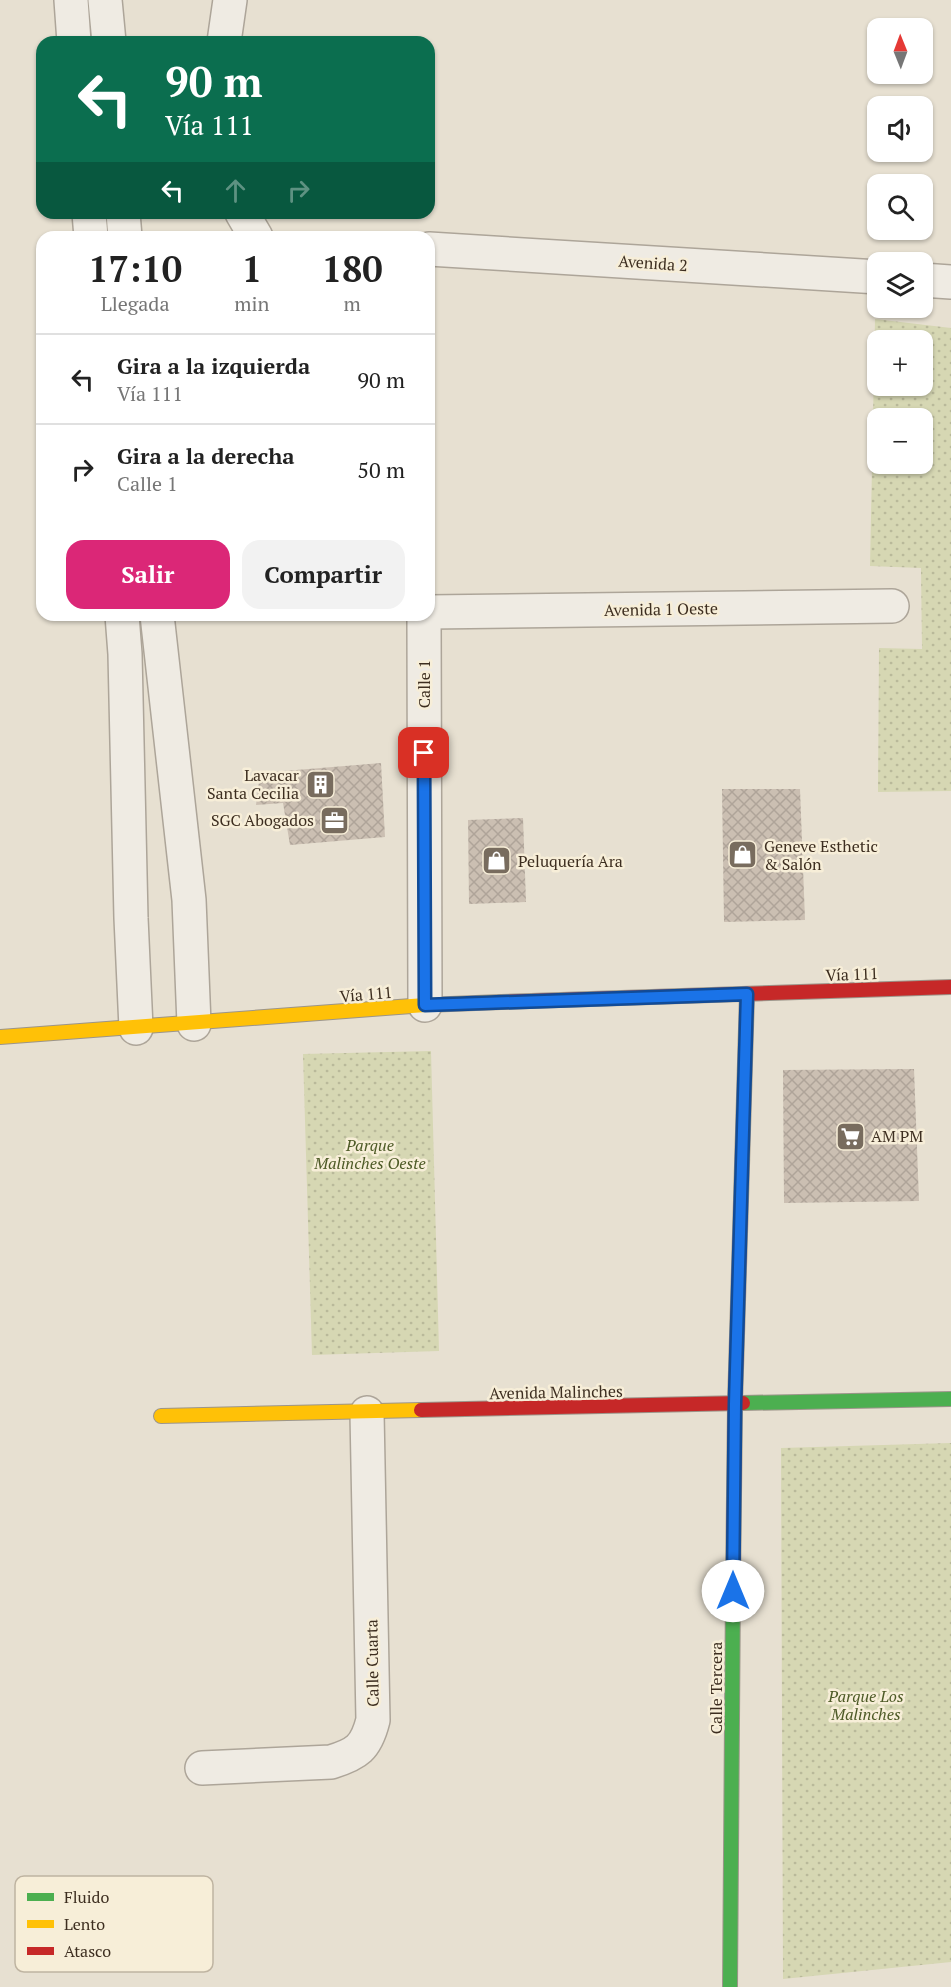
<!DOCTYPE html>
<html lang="es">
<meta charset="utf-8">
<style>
:root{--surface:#fff;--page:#f2f2f2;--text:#222;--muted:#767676;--line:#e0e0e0;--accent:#db2777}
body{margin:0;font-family:"PT Serif",serif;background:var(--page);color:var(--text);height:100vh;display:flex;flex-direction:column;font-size:22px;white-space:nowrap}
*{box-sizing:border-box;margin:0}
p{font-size:20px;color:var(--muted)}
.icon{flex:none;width:33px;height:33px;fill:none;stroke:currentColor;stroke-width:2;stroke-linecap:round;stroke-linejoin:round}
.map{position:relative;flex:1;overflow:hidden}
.sheet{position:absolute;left:36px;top:231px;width:399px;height:390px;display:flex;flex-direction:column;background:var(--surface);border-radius:18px;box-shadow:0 2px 4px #0004}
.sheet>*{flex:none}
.top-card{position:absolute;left:36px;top:36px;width:399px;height:183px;border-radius:18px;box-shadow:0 2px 4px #0004;background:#0b6e4f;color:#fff;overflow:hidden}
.needle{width:39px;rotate:359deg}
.fabs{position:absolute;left:867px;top:18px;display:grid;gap:12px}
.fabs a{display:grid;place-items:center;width:66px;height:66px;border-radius:12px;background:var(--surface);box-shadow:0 2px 4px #0004;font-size:30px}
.pin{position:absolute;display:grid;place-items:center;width:51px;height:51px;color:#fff;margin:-26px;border-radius:12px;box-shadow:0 3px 9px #0006}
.me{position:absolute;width:66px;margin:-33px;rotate:0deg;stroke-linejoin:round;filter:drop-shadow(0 0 4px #0008)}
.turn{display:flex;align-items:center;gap:21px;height:126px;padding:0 30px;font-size:27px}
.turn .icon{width:78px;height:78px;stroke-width:2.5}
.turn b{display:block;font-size:42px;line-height:51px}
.lanes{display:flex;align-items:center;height:57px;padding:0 30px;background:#0003;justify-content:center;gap:30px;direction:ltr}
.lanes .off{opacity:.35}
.eta{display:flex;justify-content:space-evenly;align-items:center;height:102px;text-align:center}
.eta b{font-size:36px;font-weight:700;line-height:42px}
.button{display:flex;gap:12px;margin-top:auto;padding:12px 30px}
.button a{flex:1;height:69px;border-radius:18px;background:var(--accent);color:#fff;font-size:24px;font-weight:700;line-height:69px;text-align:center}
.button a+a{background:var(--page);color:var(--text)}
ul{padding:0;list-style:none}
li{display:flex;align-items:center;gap:18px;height:90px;padding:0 30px;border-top:2px solid var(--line)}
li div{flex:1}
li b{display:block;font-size:22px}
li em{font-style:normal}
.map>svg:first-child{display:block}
.green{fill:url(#green-dots);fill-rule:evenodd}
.building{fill:url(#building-cross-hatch)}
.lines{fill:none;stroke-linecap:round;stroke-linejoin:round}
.street-casing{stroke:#ada599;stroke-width:36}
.fast-casing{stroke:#9c958a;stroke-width:16}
.slow-casing{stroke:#9c958a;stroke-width:16}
.jam-casing{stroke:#9c958a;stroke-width:16}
.street{stroke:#efebe3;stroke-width:33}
.fast{stroke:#4caf50;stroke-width:14}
.slow{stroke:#ffc107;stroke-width:14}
.jam{stroke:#c62828;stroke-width:14}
.route-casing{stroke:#114b97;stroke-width:15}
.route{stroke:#1a73e8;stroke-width:10}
.labels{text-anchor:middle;stroke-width:5;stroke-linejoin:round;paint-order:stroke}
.street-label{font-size:16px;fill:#3d2e20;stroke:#f7eed8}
.poi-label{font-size:16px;fill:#3d2e20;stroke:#f7eed8;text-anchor:start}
.park-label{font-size:16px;font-style:italic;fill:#4d5a26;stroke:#f7eed8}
.key{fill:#f7eed8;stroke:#bfb4a1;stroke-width:1.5}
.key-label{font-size:16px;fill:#3d2e20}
</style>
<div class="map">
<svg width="951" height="1987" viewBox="0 0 951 1987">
<defs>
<pattern id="green-dots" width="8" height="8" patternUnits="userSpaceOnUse" patternTransform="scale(1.5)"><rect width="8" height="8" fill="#d6d7b3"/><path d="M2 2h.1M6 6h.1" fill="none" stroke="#b9b99a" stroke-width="1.8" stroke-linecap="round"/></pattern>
<pattern id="building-cross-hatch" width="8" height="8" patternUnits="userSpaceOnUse" patternTransform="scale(1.5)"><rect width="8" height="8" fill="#cbbfb2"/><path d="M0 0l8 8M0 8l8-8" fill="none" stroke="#afa499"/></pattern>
</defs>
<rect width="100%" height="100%" fill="#e7e0d1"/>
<g class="green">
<path d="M875,319L951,328V791L878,792L879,648L922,649L921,568L870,566ZM878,340H922V386H878ZM878,418H922V464H878Z"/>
<path d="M431,1051L439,1351L312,1355L303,1054Z"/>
<path d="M951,1443V1962L783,1979L781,1448Z"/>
</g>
<g class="building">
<path d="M381,763L385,837L290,845L283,803L256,805L260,773Z"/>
<path d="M722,789H800L805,920L724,922Z"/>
<path d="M523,818L526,902L469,904L468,820Z"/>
<path d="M914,1069L919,1201L784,1203L783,1070Z"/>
</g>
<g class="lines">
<defs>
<g id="street">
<path d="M71,0L74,42"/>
<path d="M105,0L109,42"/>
<path d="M224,42L230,0"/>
<path d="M89,213L91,237"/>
<path d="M123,213L125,237"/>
<path d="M242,213L256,237"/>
<path d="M429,249L878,277"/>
<path d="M922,280L951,282"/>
<path d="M429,612L892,606"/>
<path d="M122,615L125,654L131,918L136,1028"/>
<path d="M157,615L189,900L194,1024"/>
<path d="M424,615L425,1005"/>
<path d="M202,1768L331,1762C357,1754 366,1748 373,1720L367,1413"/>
</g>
<g id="fast">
<path d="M743,1403L951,1399"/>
<path d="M730,1987L733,1588"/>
</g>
<g id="slow">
<path d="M0,1037L425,1005L501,1002"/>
<path d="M741,1200L747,994"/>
<path d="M161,1416L421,1410"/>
</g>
<g id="jam">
<path d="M501,1002L951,987"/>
<path d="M421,1410L743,1403"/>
<path d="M733,1588L735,1404L741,1200"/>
</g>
</defs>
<use href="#street" class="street-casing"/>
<use href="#fast" class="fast-casing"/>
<use href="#slow" class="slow-casing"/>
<use href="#jam" class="jam-casing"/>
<use href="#street" class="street"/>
<use href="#fast" class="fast"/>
<use href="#slow" class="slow"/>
<use href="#jam" class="jam"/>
</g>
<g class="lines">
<defs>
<path id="route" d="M424,753L425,1005L747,994L735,1404L733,1591"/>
</defs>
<use href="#route" class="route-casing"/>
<use href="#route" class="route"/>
</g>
<defs>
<symbol id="building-square" viewBox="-11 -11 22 22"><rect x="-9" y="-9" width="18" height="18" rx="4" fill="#786c5e" stroke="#f7eed8"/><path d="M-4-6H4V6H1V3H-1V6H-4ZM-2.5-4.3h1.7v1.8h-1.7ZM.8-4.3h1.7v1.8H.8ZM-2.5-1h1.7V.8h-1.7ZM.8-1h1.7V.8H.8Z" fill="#fff"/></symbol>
<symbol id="office-square" viewBox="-11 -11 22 22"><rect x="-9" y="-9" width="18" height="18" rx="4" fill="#786c5e" stroke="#f7eed8"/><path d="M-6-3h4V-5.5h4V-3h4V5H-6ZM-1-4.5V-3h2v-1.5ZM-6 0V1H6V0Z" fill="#fff"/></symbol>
<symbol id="shop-square" viewBox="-11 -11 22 22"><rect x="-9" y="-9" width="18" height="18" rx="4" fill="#786c5e" stroke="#f7eed8"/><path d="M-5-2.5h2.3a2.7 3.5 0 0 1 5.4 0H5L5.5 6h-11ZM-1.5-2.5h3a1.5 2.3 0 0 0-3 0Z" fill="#fff"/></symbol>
<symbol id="supermarket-square" viewBox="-11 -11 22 22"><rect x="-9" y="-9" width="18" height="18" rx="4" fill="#786c5e" stroke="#f7eed8"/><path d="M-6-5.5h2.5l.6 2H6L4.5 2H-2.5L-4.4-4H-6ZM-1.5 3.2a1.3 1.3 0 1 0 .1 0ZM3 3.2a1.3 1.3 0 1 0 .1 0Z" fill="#fff"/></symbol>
</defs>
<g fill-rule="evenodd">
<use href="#building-square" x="304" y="768" width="33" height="33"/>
<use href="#office-square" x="318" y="804" width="33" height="33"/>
<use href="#shop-square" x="726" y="838" width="33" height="33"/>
<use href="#shop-square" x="480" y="844" width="33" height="33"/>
<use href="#supermarket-square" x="834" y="1120" width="33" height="33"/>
</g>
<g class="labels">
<g class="street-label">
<text transform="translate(653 263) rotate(4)" y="6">Avenida 2</text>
<text transform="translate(661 609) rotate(-1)" y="6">Avenida 1 Oeste</text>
<text transform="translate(424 684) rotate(-90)" y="6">Calle 1</text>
<text transform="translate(852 974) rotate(-2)" y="6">Vía 111</text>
<text transform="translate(366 994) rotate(-5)" y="6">Vía 111</text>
<text transform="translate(556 1392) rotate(-1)" y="6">Avenida Malinches</text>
<text transform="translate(372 1663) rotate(-91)" y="6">Calle Cuarta</text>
<text transform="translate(716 1688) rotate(-90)" y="6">Calle Tercera</text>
</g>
<g class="poi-label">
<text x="299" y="781" text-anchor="end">Lavacar<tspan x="299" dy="18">Santa Cecilia</tspan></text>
<text x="314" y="826" text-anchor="end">SGC Abogados</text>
<text x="764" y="852">Geneve Esthetic<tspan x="764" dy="18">&amp; Salón</tspan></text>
<text x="518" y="867">Peluquería Ara</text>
<text x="871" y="1142">AM PM</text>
</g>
<g class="park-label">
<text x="370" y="1151">Parque<tspan x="370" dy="18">Malinches Oeste</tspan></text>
<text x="866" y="1702">Parque Los<tspan x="866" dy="18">Malinches</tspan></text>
</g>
</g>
<rect x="15" y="1876" width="198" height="96" rx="9" class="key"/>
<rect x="27" y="1893" width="27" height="8" fill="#4caf50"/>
<rect x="27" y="1920" width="27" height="8" fill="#ffc107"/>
<rect x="27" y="1947" width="27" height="8" fill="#c62828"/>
<g class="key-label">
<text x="64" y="1903">Fluido</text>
<text x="64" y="1930">Lento</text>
<text x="64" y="1957">Atasco</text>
</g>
</svg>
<div class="fabs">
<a><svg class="needle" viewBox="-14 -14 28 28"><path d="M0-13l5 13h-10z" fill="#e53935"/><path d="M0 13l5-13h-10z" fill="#767676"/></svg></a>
<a><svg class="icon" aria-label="sound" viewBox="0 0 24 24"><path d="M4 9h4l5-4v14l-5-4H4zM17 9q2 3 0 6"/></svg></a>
<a><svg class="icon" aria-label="search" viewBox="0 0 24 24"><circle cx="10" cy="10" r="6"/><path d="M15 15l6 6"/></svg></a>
<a><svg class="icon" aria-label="layers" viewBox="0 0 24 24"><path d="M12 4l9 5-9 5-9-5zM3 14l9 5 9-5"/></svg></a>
<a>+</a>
<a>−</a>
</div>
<div class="pin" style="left:424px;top:753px;background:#d93025"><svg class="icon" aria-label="arrive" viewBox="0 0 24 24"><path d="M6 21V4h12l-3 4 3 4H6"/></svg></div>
<svg class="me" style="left:733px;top:1591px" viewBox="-20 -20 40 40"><circle r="19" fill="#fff"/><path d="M0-13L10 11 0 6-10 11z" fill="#1a73e8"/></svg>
<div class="top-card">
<div class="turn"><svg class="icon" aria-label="left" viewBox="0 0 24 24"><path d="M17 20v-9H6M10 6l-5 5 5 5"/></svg><div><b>90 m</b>Vía 111</div></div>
<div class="lanes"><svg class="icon" aria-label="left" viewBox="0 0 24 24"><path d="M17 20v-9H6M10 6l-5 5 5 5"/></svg><svg class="icon off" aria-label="ahead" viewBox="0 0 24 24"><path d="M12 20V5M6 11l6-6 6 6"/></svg><svg class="icon off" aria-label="right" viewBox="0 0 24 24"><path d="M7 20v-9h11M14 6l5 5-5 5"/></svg></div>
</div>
<section class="sheet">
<div class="eta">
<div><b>17:10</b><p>Llegada</p></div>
<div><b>1</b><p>min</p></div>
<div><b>180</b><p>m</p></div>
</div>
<ul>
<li><svg class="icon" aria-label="left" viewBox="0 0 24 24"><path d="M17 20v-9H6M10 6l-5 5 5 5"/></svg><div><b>Gira a la izquierda</b><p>Vía 111</p></div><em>90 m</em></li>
<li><svg class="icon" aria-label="right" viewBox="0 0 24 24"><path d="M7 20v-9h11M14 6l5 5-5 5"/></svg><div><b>Gira a la derecha</b><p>Calle 1</p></div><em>50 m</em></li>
</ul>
<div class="button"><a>Salir</a><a>Compartir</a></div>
</section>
</div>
